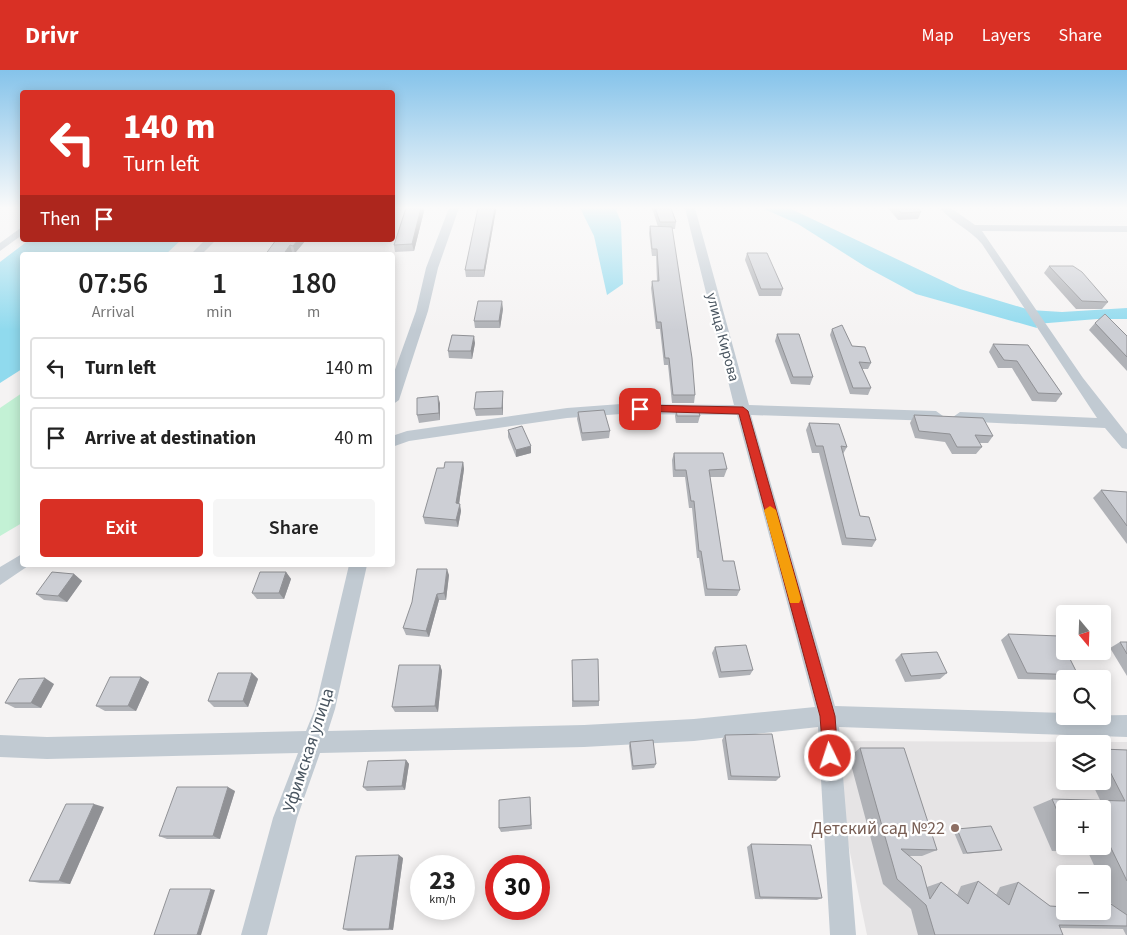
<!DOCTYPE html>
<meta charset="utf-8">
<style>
:root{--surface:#fff;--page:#f6f6f6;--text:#222;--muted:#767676;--line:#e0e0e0;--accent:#d93025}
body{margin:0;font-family:"Source Sans 3",sans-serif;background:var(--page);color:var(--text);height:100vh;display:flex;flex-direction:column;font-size:19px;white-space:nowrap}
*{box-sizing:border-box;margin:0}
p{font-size:16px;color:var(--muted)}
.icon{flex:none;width:28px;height:28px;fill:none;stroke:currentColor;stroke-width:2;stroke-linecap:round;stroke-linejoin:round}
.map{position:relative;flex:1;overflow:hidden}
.sheet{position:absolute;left:20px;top:182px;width:375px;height:315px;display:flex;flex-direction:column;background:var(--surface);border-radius:5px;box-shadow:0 2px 12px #0003}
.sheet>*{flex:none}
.hud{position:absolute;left:20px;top:20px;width:375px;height:152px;border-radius:5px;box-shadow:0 2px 12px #0003;background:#d93025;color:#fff;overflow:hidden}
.needle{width:32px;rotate:161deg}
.buttons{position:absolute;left:1056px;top:535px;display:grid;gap:10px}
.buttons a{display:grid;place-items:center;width:55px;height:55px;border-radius:5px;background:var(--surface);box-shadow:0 2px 12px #0003;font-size:25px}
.speed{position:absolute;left:410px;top:785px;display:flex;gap:10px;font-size:25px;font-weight:700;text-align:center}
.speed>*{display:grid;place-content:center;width:65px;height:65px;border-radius:50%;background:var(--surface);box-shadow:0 2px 12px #0003;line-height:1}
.speed small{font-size:12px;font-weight:400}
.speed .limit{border:8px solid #d22;background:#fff;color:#111}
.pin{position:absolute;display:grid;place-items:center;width:42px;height:42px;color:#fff;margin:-21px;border-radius:10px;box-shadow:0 2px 8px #0006}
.me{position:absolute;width:55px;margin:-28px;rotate:356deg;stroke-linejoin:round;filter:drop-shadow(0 0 4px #0008)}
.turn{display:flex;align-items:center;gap:18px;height:105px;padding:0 20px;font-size:22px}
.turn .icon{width:65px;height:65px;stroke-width:2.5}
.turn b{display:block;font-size:35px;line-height:42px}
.then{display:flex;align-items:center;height:48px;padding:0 20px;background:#0003;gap:10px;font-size:19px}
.eta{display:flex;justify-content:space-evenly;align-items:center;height:85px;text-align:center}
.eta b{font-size:30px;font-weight:600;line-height:35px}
.button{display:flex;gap:10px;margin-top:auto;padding:10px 20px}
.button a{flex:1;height:58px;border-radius:5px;background:var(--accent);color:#fff;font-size:20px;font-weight:600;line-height:58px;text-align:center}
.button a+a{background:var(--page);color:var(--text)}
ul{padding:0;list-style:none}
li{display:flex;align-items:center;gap:15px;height:62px;margin:0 10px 8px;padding:0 10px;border:2px solid var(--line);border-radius:5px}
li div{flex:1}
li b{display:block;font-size:19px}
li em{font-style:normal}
header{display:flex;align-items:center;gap:30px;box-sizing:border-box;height:70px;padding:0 25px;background:var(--accent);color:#fff}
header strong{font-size:24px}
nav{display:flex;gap:28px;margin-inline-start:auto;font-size:18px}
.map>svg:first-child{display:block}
.education{fill:#e6e4e5;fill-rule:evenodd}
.green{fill:#c3f1d5}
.water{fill:#90daee}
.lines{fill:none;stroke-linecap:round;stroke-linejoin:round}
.minor{fill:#c1cad2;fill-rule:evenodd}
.wall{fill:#b0b2b7;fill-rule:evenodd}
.shaded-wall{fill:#909195}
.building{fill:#cdcfd5;stroke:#909195}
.route{fill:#d93025;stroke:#8d1f18}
.slow{fill:#f59e0b}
.education-dot{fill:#8d6e63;stroke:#fff;stroke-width:2}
.labels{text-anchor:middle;stroke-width:4.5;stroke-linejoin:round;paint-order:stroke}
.street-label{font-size:15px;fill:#4a5661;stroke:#fff}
.near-street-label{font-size:18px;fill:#4a5661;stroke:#fff}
.near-education-label{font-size:18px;fill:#785e54;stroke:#fff;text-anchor:end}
</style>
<header>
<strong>Drivr</strong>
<nav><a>Map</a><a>Layers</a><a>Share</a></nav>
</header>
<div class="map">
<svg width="1127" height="865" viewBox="0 0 1127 865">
<rect width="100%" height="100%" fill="#f5f3f3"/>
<path class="education" d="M827,671L1127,672V865H867ZM1065,674H1102V711H1065ZM1065,739H1102V776H1065ZM1065,804H1102V841H1065Z"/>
<path class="green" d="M22,323V453L0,466V338Z"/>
<g class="water">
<path d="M580,138H618L616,140L621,152L623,214L607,225L594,166Z"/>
<path d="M762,138H789L960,219L1030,240L1062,242L1127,238V249H1097L1036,254L1037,258L916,224L866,197L798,154Z"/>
<path d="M29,170H181L165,185H22V299L0,313V192Z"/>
</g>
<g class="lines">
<g class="minor">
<path d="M449,138H459L438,198L428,241L399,330L392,335V308L416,241L426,198Z"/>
<path d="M685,138H695L749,335L936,341L943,346L936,351L751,345L835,636L1065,643V646L1127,645V667L839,657L856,865H830L818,657L694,671L584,677L320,683L297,748L267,865H241L273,748L298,683L47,689L0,687V665L47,667L306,661L315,639L349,495H367L335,639L328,661L584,655L694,649L815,637L737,345L621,344L567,348L409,371L392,377V366L407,361L567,338L621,334L734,335Z"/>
<path d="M940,138H951L975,155L1127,156V162L982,161L1083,308L1127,364V379L1122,378L1105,358L955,351L953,347L960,342L1097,348L982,174C970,159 952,153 940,138Z"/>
<path d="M22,157V165L0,181V173Z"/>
<path d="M205,170H216L201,185H190Z"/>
<path d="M22,484V495L28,496L0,515V497Z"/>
</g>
</g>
<g class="wall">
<path d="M478,138H496V140L484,207H466L465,200Z"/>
<path d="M652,138H671L676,152L675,159H672L695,325L694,333H672L668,295H664L660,259H656L651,218L652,211H657L656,186H652L649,163L650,156L658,157Z"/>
<path d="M888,138H918L921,142L918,149L898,150Z"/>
<path d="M424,141L414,181L395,182L394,175Z"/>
<path d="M276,170H306L295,183L292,182L291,185H265Z"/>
<path d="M747,183L783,219L781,226H759L745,190Z"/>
<path d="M1049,196L1108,232L1102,239H1076L1044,203Z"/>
<path d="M503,239L500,258H475L474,251Z"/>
<path d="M1095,253L1127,266V301L1089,260Z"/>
<path d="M832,259L871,293L868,299H862L871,318L868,325L850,324L830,265Z"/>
<path d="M777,264L813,307L810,315L791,314L775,271Z"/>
<path d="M475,273L472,289L449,288L448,281Z"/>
<path d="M993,274L1028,275L1062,324L1056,332L1032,331L1012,298H998L989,282Z"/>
<path d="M503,329V345L476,346L474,339Z"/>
<path d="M440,333V350L419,353L417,345Z"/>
<path d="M676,339L700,346L698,353H676L675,346Z"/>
<path d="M578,342L610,361L609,368L582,371L577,349Z"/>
<path d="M914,345L993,366L988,373H979L982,377L976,384H952L945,372L915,368L910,353Z"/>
<path d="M809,353L847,377L843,384L860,446L876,470L872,477L842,475L819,383H812L806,360Z"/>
<path d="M508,360L531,383L516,387L508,367Z"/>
<path d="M674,383L727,399L724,407H710L723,491L740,520L737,526H705L699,488H697L692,438H689L685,407H673L672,390Z"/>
<path d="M463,392L464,399L459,434L461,441L458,457L425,454L423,447L444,398Z"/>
<path d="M1101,420L1127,422V474L1093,428Z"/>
<path d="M286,502L291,509L284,529H257L252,523Z"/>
<path d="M74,504L82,511L67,532L44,530L36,524Z"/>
<path d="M449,505L446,530H439L429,567L406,565L403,558Z"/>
<path d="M1008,564L1078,605L1072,609H1065V610L1018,609L1001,570Z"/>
<path d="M1120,572H1127V606L1110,578Z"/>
<path d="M715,577L753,600L750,605L719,608L712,583Z"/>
<path d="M901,584L947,603L940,609L905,612L895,590Z"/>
<path d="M572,590L599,631V636L572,637Z"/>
<path d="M440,595L442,601L438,642H395L392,637Z"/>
<path d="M252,603L258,609L248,637H214L208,631Z"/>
<path d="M141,607L149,612L136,641H105L96,636Z"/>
<path d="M54,614L41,638H15L5,633Z"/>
<path d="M725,665L780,707L776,711L728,710L722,670Z"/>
<path d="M630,672L656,694L654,698L632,700L629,676Z"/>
<path d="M860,678L937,780L922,786H908L927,817L941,812L957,825L961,816L978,811L996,825L1000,817L1018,812L1050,836L1102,841L1112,835L1102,813V804H1098L1088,782L1052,781L1033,737L1052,729L1100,730L1091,711H1102V679L1127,680V865H1126L1123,859L1060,858L1063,865H918L911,839L883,814L849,687ZM1065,739H1102V776H1065Z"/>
<path d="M406,690L409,694L405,720L367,721L363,717Z"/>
<path d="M235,721L220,769H167L159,766Z"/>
<path d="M530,727L532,759L501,762L499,758Z"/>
<path d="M104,737L70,814L40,813L29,811Z"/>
<path d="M957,759L1002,780L997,781L963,784L953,760Z"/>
<path d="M751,774L822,828L817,830L755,829L747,777Z"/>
<path d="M403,788L393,860L348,861L343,859Z"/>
</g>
<g class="shaded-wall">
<path d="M421,138H423L424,141L414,181L412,174Z"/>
<path d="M495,138H496V140L484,207V200Z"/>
<path d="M298,170H306L295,183L293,176Z"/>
<path d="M290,175L292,182L291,185H283Z"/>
<path d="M502,231L503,239L500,258L499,251Z"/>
<path d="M474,266L475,273L472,289L471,281Z"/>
<path d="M503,321V345L502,338Z"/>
<path d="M438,326L440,333V350L439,343Z"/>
<path d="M531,376V383L516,387V380Z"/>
<path d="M463,392L464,399L458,441L456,433Z"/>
<path d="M460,434L461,441L458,457L456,450Z"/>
<path d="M447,499L449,505L446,530L444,523Z"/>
<path d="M286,502L291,509L284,529L279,523Z"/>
<path d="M74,504L82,511L67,532L58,526Z"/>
<path d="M437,524L439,530L429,567L426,561Z"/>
<path d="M440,595L442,601L438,642L435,636Z"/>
<path d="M252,603L258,609L248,637L243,631Z"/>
<path d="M141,607L149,612L136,641L128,636Z"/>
<path d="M45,608L54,614L41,638L31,633Z"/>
<path d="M406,690L409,694L405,720L402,716Z"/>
<path d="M228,717L235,721L220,769L213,766Z"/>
<path d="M94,734L104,737L70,814L59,811Z"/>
<path d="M399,785L403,788L393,860L389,859Z"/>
<path d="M211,819L215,820L201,865H197Z"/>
</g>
<g class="building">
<path d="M406,138H421L412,174L394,175Z"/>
<path d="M478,138H495L484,200H465Z"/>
<path d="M655,138H671L676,152H660Z"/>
<path d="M897,138H918L921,142L901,143Z"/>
<path d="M650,156L672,157L692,288L695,325H673L669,288H665L661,252H657L652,211H659L657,179H652Z"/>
<path d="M276,170H298L293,176L290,175L283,185H265Z"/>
<path d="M747,183H767L783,219H761Z"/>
<path d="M1049,196H1073L1082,202L1108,232L1082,231Z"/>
<path d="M478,231H502L499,251H474Z"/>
<path d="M1105,244L1127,266V287L1095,253Z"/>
<path d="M842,255L852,276L865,277L871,293L859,292L871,318H853L832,259Z"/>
<path d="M777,264H799L813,307H793Z"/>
<path d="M452,265L474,266L471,281H448Z"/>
<path d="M993,274L1028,275L1062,324L1038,323L1017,291L1004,290Z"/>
<path d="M503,321L502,338L474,339L476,322Z"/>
<path d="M438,326L439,343L417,345V328Z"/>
<path d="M676,339H698L700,346H677Z"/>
<path d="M604,340L610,361L582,363L578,342Z"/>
<path d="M914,345L983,348L993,366L975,365L982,377H957L950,364L919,361Z"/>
<path d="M809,353L839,354L847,377L841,376L860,446L869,447L876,470L846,468L823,376H816Z"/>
<path d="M522,356L531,376L516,380L508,360Z"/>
<path d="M674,383H723L727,399L709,400L723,491H734L740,520L707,519L701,481H699L694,431H691L686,400H675Z"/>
<path d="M445,392H463L456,433L460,434L456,450L423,447L437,398H444Z"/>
<path d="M1101,420L1127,422V456Z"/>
<path d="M417,499H447L444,523L437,524L426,561L403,558L412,532Z"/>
<path d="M52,502L74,504L58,526L36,524Z"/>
<path d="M260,502H286L279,523H252Z"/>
<path d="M1008,564L1059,566L1065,579V581H1066L1078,605L1027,603Z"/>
<path d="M1120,572H1127V584Z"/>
<path d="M746,575L753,600L721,602L715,577Z"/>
<path d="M937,582L947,603L911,606L901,584Z"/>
<path d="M598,589L599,631H573L572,590Z"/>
<path d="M399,595H440L435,636L392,637Z"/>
<path d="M218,603H252L243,631H208Z"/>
<path d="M110,607H141L128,636H96Z"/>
<path d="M45,608L31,633H5L19,609Z"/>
<path d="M772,664L780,707L731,706L725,665Z"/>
<path d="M653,670L656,694L633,696L630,672Z"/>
<path d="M860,678H904L937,780L901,779L921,796L930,829L941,812L968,834L978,811L1009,835L1018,812L1050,836L1065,837V841H1102V828L1127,845V856L1059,855L1063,865H935L926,835L897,809Z"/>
<path d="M1102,679L1127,680V811L1110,776H1102V739H1065V759L1052,729L1125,731L1102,686Z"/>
<path d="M406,690L402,716L363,717L368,691Z"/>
<path d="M177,717H228L213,766H159Z"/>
<path d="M530,727L531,755L499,758V730Z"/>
<path d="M66,734H94L59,811H29Z"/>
<path d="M991,756L1002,780L967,783L957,759Z"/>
<path d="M751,774L811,775L822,828L760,827Z"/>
<path d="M399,785L389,859H343L356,786Z"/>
<path d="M170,819H211L197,865H154Z"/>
</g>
<linearGradient id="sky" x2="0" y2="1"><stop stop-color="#85c3ea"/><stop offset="0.53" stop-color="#fafafa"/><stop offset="1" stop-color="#fafafa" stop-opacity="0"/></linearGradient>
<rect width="1127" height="260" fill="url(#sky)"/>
<path class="route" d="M640,335L743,337L748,341L835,646L838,686L836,691L830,693L825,691L823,686L820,646L739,344L636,341L635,339Z"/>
<path class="slow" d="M770,436L776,440L801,529L799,533H790L789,529L764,440Z"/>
<circle class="education-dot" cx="955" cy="758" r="5"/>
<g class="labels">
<g class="street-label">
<text transform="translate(723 267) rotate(75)" y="5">улица Кирова</text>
</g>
<g class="near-street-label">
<text transform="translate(308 680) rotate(-72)" y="6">Уфимская улица</text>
</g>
<g class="near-education-label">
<text x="945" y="764">Детский сад №22</text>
</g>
</g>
</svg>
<div class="buttons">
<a><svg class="needle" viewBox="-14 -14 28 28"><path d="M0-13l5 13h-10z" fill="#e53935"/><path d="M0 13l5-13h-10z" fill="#767676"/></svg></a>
<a><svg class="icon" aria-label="search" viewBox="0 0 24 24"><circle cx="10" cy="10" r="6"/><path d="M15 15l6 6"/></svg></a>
<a><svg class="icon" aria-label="layers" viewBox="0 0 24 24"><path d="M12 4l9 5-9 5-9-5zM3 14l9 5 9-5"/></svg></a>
<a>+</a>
<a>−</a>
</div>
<div class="speed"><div>23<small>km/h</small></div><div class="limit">30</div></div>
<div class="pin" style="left:640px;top:339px;background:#d93025"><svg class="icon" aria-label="arrive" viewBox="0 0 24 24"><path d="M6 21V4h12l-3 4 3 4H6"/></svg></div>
<svg class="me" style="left:830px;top:686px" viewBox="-20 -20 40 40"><circle r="17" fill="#d93025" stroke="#fff" stroke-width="3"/><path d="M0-11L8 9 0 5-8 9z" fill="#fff"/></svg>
<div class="hud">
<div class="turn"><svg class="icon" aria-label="left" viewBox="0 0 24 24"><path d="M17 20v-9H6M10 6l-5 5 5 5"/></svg><div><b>140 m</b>Turn left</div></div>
<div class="then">Then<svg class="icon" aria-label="arrive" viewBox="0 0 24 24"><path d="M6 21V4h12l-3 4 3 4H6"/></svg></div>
</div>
<section class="sheet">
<div class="eta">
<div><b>07:56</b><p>Arrival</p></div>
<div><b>1</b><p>min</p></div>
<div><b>180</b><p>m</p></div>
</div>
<ul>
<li><svg class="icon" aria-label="left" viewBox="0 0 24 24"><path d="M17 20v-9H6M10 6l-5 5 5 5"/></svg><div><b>Turn left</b></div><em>140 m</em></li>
<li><svg class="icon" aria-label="arrive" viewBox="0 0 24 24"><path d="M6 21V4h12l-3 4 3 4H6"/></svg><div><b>Arrive at destination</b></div><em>40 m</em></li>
</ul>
<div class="button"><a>Exit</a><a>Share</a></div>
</section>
</div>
